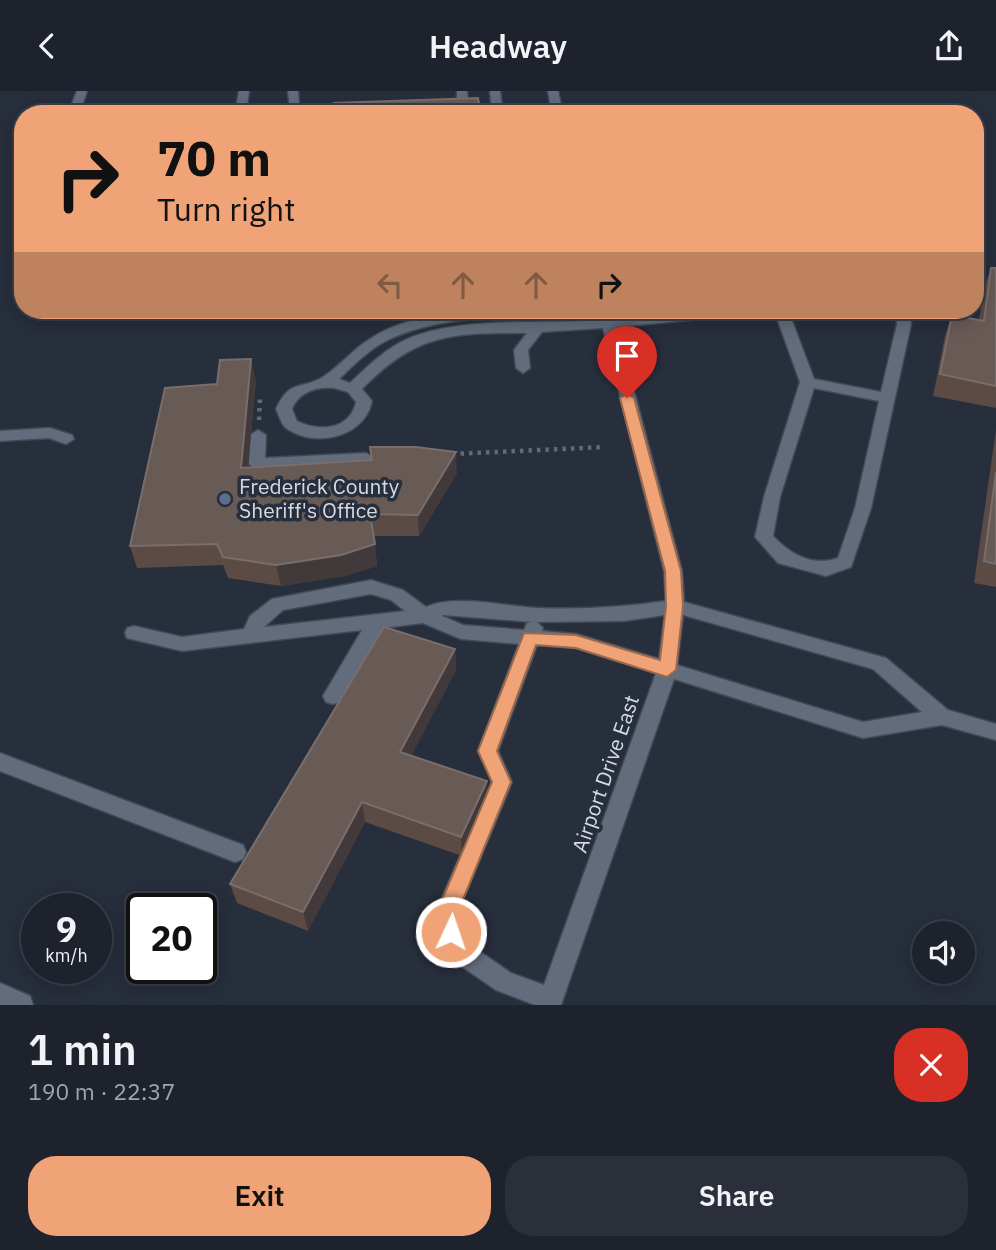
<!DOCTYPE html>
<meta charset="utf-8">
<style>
:root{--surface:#1d222d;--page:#2a2f39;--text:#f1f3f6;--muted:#a0a4aa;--line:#3b3f49;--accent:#efa377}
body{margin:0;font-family:"IBM Plex Sans",sans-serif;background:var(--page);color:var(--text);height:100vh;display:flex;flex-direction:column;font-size:26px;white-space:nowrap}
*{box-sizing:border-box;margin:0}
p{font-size:23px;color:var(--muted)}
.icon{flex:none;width:38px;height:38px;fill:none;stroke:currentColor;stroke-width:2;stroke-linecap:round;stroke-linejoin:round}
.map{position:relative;height:914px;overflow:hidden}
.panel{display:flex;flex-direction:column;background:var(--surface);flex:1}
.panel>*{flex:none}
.top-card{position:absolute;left:14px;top:14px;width:970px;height:214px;border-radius:28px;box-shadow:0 4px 18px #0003,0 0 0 2px var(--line);background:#efa377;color:#111;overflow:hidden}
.controls{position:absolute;left:912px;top:830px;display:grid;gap:14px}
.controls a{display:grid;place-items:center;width:63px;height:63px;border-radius:50%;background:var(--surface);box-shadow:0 4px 18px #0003,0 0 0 2px var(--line);font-size:35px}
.speed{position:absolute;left:21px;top:802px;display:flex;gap:14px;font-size:35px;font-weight:700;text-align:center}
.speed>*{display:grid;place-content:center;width:91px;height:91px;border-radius:50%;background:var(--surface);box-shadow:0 4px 18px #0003,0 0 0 2px var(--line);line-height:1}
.speed small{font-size:18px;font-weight:400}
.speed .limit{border:4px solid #111;border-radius:10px;background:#fff;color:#111}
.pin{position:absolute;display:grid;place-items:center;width:60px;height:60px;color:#fff;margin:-72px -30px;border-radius:50% 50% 50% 0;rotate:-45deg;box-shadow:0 0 7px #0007}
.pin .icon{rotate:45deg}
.me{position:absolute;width:77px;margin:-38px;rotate:3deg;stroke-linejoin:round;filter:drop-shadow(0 0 5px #0008)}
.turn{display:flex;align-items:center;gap:24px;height:147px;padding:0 28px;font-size:32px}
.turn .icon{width:91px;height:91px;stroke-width:2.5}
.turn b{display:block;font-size:49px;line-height:60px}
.lanes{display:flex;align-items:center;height:66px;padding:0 28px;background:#0003;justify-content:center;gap:35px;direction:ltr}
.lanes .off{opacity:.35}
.round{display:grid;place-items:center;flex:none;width:74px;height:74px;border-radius:28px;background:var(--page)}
.summary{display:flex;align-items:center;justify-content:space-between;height:119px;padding:0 28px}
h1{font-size:42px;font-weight:600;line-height:52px}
.primary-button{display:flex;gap:14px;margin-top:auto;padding:14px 28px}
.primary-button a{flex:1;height:80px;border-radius:28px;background:var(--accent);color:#111;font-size:28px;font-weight:600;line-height:80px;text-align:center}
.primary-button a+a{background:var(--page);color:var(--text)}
header{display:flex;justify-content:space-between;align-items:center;height:91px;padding:0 28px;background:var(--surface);font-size:32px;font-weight:600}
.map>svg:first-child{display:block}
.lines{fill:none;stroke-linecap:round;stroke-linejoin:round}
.minor-casing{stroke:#424955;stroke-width:3}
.path{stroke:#626975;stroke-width:4.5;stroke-dasharray:3.5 5;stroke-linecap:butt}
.minor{fill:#626c7c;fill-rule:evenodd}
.wall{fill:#5b4b44}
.shaded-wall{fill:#41393a}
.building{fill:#685a55;stroke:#796e6c;stroke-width:2}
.route{fill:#efa377;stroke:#9b6a4d;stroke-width:2}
.service-dot{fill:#5c6f8a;stroke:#272e3c;stroke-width:2.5}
.labels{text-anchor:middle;stroke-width:7;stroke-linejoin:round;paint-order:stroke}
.poi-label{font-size:21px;fill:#d5dbe4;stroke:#272e3c;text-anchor:start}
.street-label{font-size:21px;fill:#d5dbe4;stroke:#272e3c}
</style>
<header><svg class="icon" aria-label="back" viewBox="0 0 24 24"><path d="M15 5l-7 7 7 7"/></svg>Headway<svg class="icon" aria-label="share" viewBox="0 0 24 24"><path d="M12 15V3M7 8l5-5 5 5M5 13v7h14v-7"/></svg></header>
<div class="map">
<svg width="996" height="914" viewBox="0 0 996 914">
<rect width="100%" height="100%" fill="#272e3c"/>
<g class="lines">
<defs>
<g id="minor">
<path d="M77,0H87L79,23H68Z"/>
<path d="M239,0H249L246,23H235Z"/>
<path d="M288,0H298L299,16H357L362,19L357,22L290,21Z"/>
<path d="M457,0H467L468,16L463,19L444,18V14L457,13Z"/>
<path d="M490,0H500L503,23H492Z"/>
<path d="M548,0H558L563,23H552Z"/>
<path d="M486,219H612L614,228L702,219H758L751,223L617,236L682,480L684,511L886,567L948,619L996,633V649L942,634L863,647L674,588L561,914H535L496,899L448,866L435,823L492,691L478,660L519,553L461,548L423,532L383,537L340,611L333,613L326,611L323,605L362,539L182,560L127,547L125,542L127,537L134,535L182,546L244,538L250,525L272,508L371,489L403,499L426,516C454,503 505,515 537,517C580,519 623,516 666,510L664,480L603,237L542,241L528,259L530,277L523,282L516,277L514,259L527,242C451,242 417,242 362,298L372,310C365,346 315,358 286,337C281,333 279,324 276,318C290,287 302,299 323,286C340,275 353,258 370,248C402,226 448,222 486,219ZM599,223L601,229C542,234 453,224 401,251C382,261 366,277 350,292L339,288C354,274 370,257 390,248C456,218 529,230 599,223ZM334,297L348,301L356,311C350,339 319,341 297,330L292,318C300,300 316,296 334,297ZM371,503L391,509L405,520L264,536L283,519ZM665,524L659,568L576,543L542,540L543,537L537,531L624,530ZM683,524L873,578L922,621L863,631L677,574ZM442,525L443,524L532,531L527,532L524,539L463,534ZM537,554L576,557L656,582L544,894L511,882L466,851L457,823L512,691L498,660Z"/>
<path d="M774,219H788L814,288L881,301L897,233L896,219H910L911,233L871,417L851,476L826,485L778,472L755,446L764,406L800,291ZM814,297L879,310L855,417L838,467C812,476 790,463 773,445L780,406Z"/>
<path d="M50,337L72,344L74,348L66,353L49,347L0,350V340Z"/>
<path d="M258,339L266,344L265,367L366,362L374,367L366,372L257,378L249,373L250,344Z"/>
<path d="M0,662L243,754L246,761L243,768L235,771L0,680Z"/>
<path d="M0,892L30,905L33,914H0Z"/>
</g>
</defs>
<use href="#minor" class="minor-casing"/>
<g class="path">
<path d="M259,329L260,304"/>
<path d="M452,363L605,356"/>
</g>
<use href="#minor" class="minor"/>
</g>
<g class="wall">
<path d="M991,177H996V317L933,305L945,245L952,224L979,229L984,197Z"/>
<path d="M256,289L248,376L457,382L419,445H374L377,475L345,485L281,495L228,487L223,474L137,477L130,455L217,293Z"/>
<path d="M996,339V496L974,492Z"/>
<path d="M455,558L456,579L411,665L487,710L462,765L365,731L308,840L237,812L230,793Z"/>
</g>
<g class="shaded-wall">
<path d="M251,268L256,289L246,398L241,377Z"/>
<path d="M456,361L457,382L419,445L418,424Z"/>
<path d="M375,453L377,475L345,485L281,495L276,474Z"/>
<path d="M455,558L456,579L402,682L400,661Z"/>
<path d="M487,690V710L462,765L461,746Z"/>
<path d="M362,711L365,731L308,840L303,821Z"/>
</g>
<g class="building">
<path d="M478,7L481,23H334V12Z"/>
<path d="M991,177H996V295L940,283L952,224L984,230Z"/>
<path d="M251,268L241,377L372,369L370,356H416L456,361L418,424L370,423L375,453L341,464L276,474L223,466L217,453L130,455L165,297L217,293L220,269Z"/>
<path d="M996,381V473L984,470Z"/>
<path d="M384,536L455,558L400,661L487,690L461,746L362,711L303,821L230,793Z"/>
</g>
<path class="route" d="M627,303L634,307L681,480L683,515L676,579L667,586L576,557L536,554L497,660L511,691L457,823L462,841L459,848L451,851L444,848L436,823L492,691L478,660L524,542L576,544L660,569L666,515L665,480L620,307Z"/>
<circle class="service-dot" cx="225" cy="408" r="7"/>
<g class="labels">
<g class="poi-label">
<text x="239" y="403">Frederick County<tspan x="239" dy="24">Sheriff's Office</tspan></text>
</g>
<g class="street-label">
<text transform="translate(606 683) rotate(-71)" y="7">Airport Drive East</text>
</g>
</g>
</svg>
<div class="controls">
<a><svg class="icon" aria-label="sound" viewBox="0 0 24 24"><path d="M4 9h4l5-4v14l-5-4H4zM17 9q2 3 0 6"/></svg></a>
</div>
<div class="speed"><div>9<small>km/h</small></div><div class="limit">20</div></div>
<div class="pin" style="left:627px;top:307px;background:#d93025"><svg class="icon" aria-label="arrive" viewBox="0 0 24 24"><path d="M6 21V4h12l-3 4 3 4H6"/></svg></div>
<svg class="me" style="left:451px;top:841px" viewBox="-20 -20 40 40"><circle r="17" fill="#efa377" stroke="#fff" stroke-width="3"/><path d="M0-11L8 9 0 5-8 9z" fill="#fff"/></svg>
<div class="top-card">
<div class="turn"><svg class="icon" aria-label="right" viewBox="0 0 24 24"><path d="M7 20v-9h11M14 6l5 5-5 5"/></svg><div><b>70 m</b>Turn right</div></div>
<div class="lanes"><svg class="icon off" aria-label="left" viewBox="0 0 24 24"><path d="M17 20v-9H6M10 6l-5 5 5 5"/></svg><svg class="icon off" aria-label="ahead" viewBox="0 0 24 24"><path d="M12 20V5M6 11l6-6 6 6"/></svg><svg class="icon off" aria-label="ahead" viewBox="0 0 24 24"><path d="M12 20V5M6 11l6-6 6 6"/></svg><svg class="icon" aria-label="right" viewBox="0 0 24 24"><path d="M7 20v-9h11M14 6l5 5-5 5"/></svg></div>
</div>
</div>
<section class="panel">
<div class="summary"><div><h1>1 min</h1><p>190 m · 22:37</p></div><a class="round" style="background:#d93025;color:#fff"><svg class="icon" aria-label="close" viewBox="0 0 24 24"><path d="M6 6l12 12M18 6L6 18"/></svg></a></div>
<div class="primary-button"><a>Exit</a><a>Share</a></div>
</section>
